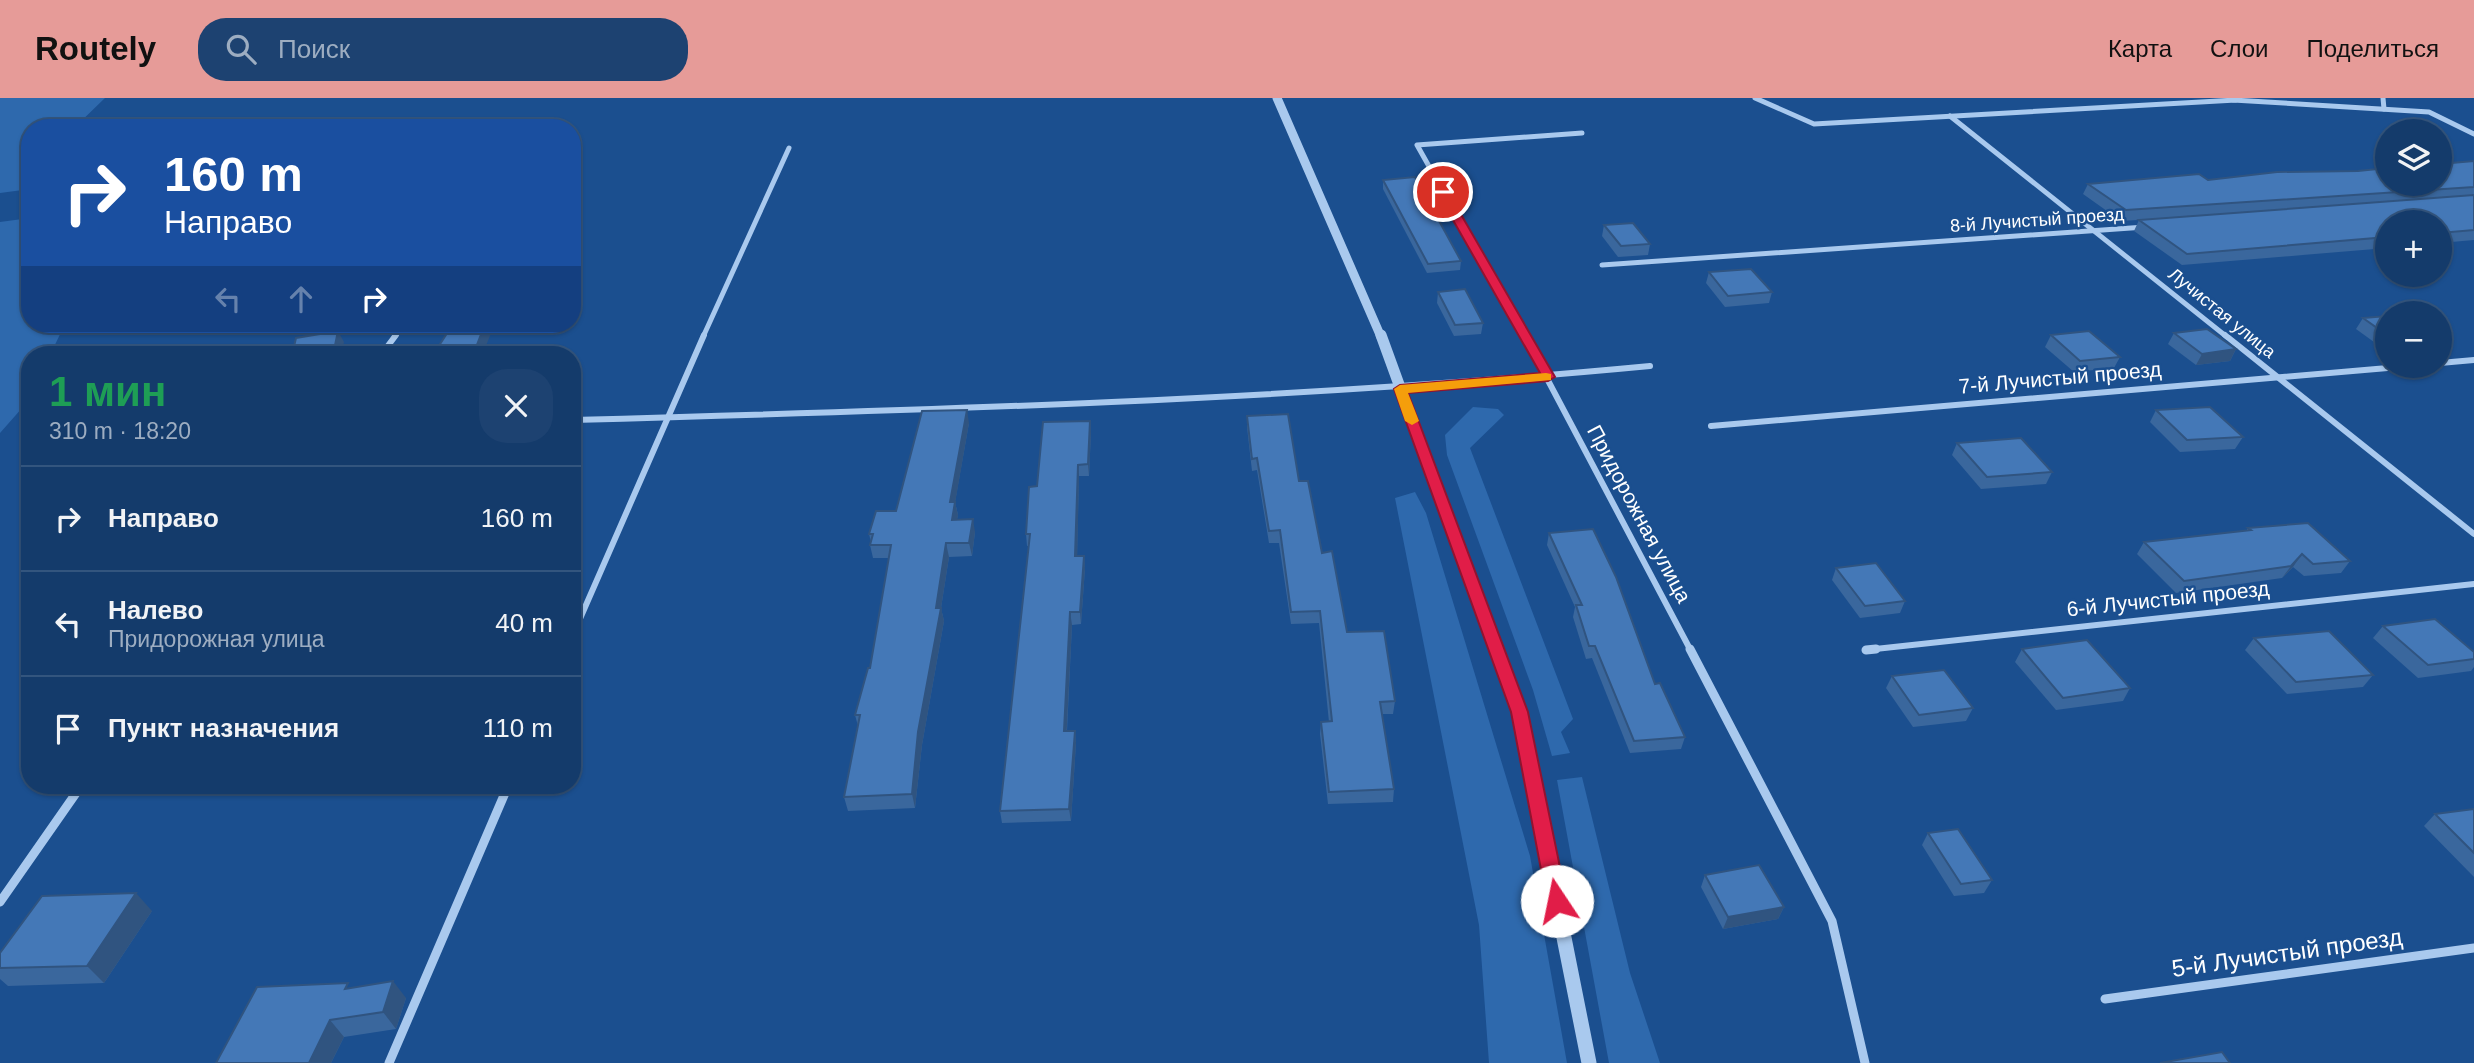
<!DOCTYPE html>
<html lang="ru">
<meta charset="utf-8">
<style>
:root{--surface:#143b6b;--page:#1d4271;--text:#f1f3f6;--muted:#9dadc1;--line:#33557e;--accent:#e69b98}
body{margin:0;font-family:Arial,sans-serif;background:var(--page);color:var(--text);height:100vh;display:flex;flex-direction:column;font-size:26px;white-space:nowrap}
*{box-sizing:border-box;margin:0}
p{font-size:23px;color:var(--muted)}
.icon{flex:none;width:38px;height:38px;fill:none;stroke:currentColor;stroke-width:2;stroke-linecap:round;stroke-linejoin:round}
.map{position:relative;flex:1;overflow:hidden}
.details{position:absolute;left:21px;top:248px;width:560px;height:448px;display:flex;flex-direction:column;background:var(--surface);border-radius:28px;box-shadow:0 2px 5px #0004,0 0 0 2px var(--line)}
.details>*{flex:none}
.guide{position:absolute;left:21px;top:21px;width:560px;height:214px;border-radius:28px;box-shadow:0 2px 5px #0004,0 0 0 2px var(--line);background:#1a4fa0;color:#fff;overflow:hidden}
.buttons{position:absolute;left:2375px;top:21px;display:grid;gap:14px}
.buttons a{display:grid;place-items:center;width:77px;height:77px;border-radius:50%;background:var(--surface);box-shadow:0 2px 5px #0004,0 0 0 2px var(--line);font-size:35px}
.pin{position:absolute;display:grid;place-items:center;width:60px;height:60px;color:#fff;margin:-30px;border:4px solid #fff;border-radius:50%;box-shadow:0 2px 7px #0007}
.me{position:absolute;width:77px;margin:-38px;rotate:349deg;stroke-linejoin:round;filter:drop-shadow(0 0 5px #0008)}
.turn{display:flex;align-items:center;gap:24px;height:147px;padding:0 28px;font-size:32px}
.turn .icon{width:91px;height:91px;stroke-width:2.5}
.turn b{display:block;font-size:49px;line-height:60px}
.lanes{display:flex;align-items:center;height:66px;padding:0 28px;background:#0003;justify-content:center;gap:35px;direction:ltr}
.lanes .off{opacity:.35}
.round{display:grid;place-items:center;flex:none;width:74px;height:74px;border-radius:28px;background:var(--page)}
.overview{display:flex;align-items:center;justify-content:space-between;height:119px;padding:0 28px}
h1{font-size:42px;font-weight:700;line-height:52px;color:#1e9e55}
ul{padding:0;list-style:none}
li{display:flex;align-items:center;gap:21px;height:105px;padding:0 28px;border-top:2px solid var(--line)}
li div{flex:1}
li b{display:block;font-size:26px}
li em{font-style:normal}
header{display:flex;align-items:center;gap:42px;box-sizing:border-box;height:98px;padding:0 35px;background:var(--accent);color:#111}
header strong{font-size:33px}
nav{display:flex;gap:38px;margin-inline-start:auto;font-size:24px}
.search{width:490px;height:63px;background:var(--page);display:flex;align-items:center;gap:18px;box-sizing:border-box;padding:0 24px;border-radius:28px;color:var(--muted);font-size:26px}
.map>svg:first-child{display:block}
.green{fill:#2e69ad}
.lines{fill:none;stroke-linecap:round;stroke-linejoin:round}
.minor-far2{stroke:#a9c9ee;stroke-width:5}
.minor-far1{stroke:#a9c9ee;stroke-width:6}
.minor{stroke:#a9c9ee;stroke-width:9}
.tertiary-far2{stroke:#a9c9ee;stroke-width:9}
.tertiary-far1{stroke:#a9c9ee;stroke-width:11}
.tertiary{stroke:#a9c9ee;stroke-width:15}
.wall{fill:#3a679d}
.shaded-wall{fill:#305480}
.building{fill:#4478b7;stroke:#305480;stroke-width:2}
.route{fill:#e11d48;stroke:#92132f;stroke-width:2}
.slow{fill:#f59e0b}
.labels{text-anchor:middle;stroke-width:5;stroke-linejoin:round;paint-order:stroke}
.far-street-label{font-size:18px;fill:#fff;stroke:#1b4f8f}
.street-label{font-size:21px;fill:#fff;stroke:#1b4f8f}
.near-street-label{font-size:24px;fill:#fff;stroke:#1b4f8f}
</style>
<header>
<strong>Routely</strong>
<div class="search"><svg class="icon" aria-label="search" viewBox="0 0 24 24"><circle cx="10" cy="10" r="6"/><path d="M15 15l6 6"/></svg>Поиск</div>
<nav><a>Карта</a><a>Слои</a><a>Поделиться</a></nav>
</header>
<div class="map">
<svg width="2474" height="965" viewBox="0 0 2474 965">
<rect width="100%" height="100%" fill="#1b4f8f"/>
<g class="green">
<path d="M0,0H105L74,30H30V91L0,95Z"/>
<path d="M30,120V226H65L50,257H30V301L0,335V124Z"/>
<path d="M1473,309L1498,311L1504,317L1470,350L1573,621L1561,634L1570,655L1552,658L1533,592L1447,357L1445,337Z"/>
<path d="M1415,394L1426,415L1530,758L1567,965H1489L1479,827L1395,400Z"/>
<path d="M1582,679L1630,875L1660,965H1609L1557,682Z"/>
</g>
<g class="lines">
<g class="minor-far2">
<path d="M1755,0L1814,26L2236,2"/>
<path d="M2383,0L2384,11"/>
<path d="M2233,2L2429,14L2474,36"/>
<path d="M1950,18L2227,239"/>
<path d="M1602,167L2145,129"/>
<path d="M394,239L404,226"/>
<path d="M703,239L789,50"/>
<path d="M1525,239L1417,47L1582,35"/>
</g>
<g class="minor-far1">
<path d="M1524,237L1691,553"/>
<path d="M2225,237L2474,436"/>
<path d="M381,257L396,237"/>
<path d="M2440,265L2474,262"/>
<path d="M572,322C932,312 1291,302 1650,268"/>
<path d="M1711,328L2411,268"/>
<path d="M572,539L704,237"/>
<path d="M1866,552L2474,486"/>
</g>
<g class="minor">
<path d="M1690,551L1832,823L1865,965"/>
<path d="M1866,552L1876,551"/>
<path d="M0,804L81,688"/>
<path d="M2105,901L2474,850"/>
<path d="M389,965L508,688"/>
</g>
<path class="tertiary-far2" d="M1277,0L1381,239"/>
<path class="tertiary-far1" d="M1381,237L1496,553"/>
<path class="tertiary" d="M1496,551L1519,614L1589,965"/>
</g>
<g class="wall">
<path d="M2474,63V142L2440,145V124H2387V150L2182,167L2134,133L2139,122L2155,121L2121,123L2083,96L2088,86L2208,82L2358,73Z"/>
<path d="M1383,82L1461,163L1460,172L1427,175L1383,91Z"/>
<path d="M1604,127L1650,146L1648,157L1618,159L1602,138Z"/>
<path d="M1709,174L1772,194L1769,205L1725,209L1706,185Z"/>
<path d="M1438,194L1483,225L1481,236L1454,238L1437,205Z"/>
<path d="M2387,218V252H2385L2356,231L2363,220Z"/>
<path d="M2440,231L2448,236L2440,248Z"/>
<path d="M2174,235L2236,251L2230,263L2196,267L2168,246Z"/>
<path d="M2051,237L2120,259L2114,270L2074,274L2045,249Z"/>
<path d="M2156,312L2243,339L2235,351L2180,354L2150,324Z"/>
<path d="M1247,318L1299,383L1322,455L1347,534L1395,603L1393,616H1382L1394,691L1393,704L1328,706L1320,636L1321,624H1329L1319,525L1291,526L1279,445H1269L1257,372L1252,373L1247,329Z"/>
<path d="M1090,323L1091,334L1089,378H1079L1077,458H1084L1085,470L1081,526L1072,527L1067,633H1075L1076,645L1071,723L1002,725L1000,713L1029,448H1027L1026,436L1037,388Z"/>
<path d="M969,325L955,404L958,417L957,421L975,434L972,458L949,459L941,510L944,523L922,647L915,710L848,713L844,699L858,628L855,617L870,570L889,460H873L870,447L871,444L869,436L896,413Z"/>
<path d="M1957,345L2052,374L2046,386L1981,391L1952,357Z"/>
<path d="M2248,430L2350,463L2341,475L2304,478L2293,469L2282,480L2176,495L2137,456L2144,444L2246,433Z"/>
<path d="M1549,435L1655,586L1685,639L1681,651L1630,655L1592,560L1586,561L1573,519L1575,509L1547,447Z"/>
<path d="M1836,470L1905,503L1900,515L1860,520L1832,482Z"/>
<path d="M2383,528L2474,554V569L2471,573L2418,580L2373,540Z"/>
<path d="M2254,540L2373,577L2363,589L2287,596L2245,552Z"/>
<path d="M2022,551L2130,590L2123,603L2056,612L2015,564Z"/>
<path d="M1892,578L1973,610L1966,623L1913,629L1886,590Z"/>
<path d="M2474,711V779L2424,728L2435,716Z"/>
<path d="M1928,735L1992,782L1984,795L1954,798L1922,747Z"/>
<path d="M1705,777L1784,809L1778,821L1723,831L1701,789Z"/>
<path d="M152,813L104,885L8,888L0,881V855Z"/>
<path d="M352,890L406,900L396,931L344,939L331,965H216Z"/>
</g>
<g class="shaded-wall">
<path d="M485,226H495L482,257H473Z"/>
<path d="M338,233L344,244L341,257H333Z"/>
<path d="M2236,251L2230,263L2196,267L2202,256Z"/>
<path d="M967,312L969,325L953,417L950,404Z"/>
<path d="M1090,323L1091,334L1089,378L1088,366Z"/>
<path d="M1078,367L1079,378L1077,470L1075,458Z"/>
<path d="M955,404L958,417L955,435L952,422Z"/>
<path d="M973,421L975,434L972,458L969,445Z"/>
<path d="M946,445L949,459L941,510L944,523L922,647L915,710L912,696L918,634Z"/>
<path d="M2302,456L2293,469L2282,480L2291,468Z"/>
<path d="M1084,458L1085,470L1081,526L1080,514Z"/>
<path d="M1070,514L1072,527L1066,646L1064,633Z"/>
<path d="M1075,633L1076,645L1071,723L1069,711Z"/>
<path d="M136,795L152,813L104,885L87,868Z"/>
<path d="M1784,809L1778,821L1723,831L1728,819Z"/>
<path d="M393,883L406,900L396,931L383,914Z"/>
<path d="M330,922L344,939L331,965H309Z"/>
</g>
<g class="building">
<path d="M2474,63V89L2126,112L2088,86L2199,76L2208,82L2277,74L2358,73L2387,70V86H2440V66Z"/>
<path d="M1415,79L1461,163L1428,166L1383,82Z"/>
<path d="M2474,97V132L2440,135V124H2387V139L2187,156L2139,122Z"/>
<path d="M1633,125L1650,146L1621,148L1604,127Z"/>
<path d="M1751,171L1772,194L1728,198L1709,174Z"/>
<path d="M1465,191L1483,225L1455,227L1438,194Z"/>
<path d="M2387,218V237L2363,220Z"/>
<path d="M453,226H485L473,257H433Z"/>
<path d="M2207,231L2236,251L2202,256L2174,235Z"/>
<path d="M2440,231L2448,236L2440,237Z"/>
<path d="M338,233L333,257H292L296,240Z"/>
<path d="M2089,233L2120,259L2080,263L2051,237Z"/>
<path d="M2210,309L2243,339L2187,342L2156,312Z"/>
<path d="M967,312L950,404H955L952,422L973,421L969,445H946L936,510H941L918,634L912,696L844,699L860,617H855L868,570H870L891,447H870L873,436H869L876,413H896L922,313Z"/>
<path d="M1288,316L1299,383H1308L1322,455L1332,453L1347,534L1384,533L1395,603L1380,604L1394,691L1329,694L1321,624L1332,623L1320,513L1291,514L1280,432L1269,433L1257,360L1252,361L1247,318Z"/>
<path d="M1090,323L1088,366L1078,367L1075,458H1084L1080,514H1070L1064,633H1075L1069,711L1000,713L1030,436H1026L1029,389L1037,388L1043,324Z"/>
<path d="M2021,340L2052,374L1987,379L1957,345Z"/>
<path d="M2308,425L2350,463L2313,466L2302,456L2291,468L2184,483L2144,444L2251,432L2248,430Z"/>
<path d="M1593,431L1616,479L1655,586L1660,585L1685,639L1634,643L1595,548H1589L1576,507H1582L1549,435Z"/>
<path d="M1876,465L1905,503L1865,508L1836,470Z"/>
<path d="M2435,521L2474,554V561L2428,567L2383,528Z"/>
<path d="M2329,533L2373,577L2296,584L2254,540Z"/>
<path d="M2087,542L2130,590L2063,600L2022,551Z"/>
<path d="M1944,572L1973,610L1919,617L1892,578Z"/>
<path d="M2474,711V755L2435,716Z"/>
<path d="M1958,731L1992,782L1961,786L1928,735Z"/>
<path d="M1759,767L1784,809L1728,819L1705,777Z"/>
<path d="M136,795L87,868L0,870V855L42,798Z"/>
<path d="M393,883L383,914L330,922L309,965H216L257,889L348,885L345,891Z"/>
<path d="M2222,954L2230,965H2160Z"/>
</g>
<path class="route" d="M1443,90L1448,94L1555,279L1548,283L1408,295L1528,614L1567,803L1564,809L1557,812L1550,809L1547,803L1511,614L1394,291L1400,287L1540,275L1437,94Z"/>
<path class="slow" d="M1546,275L1551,276V282L1408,295L1419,323L1412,327L1405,323L1394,291L1400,287Z"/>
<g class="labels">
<g class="far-street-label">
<text transform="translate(2037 122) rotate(-4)" y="6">8-й Лучистый проезд</text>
<text transform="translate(2222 215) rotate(39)" y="6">Лучистая улица</text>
</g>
<g class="street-label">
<text transform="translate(2060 280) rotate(-5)" y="7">7-й Лучистый проезд</text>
<text transform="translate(1639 416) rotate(62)" y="7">Придорожная улица</text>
<text transform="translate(2168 501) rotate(-6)" y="7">6-й Лучистый проезд</text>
</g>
<g class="near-street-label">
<text transform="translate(2287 855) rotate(-8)" y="8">5-й Лучистый проезд</text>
</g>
</g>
</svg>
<div class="buttons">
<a><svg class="icon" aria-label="layers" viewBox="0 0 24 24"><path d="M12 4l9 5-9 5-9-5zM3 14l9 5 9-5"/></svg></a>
<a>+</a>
<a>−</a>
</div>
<div class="pin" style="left:1443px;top:94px;background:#d93025"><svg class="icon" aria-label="arrive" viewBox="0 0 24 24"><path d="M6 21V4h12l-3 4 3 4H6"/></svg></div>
<svg class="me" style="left:1557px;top:803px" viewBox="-20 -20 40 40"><circle r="19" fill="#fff"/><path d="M0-13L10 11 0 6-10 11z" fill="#e11d48"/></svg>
<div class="guide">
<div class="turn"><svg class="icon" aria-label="right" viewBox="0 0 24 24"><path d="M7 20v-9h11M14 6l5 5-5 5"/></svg><div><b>160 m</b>Направо</div></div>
<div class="lanes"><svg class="icon off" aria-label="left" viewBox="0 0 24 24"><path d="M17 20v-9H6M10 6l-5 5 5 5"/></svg><svg class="icon off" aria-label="ahead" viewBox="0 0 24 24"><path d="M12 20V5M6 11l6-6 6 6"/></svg><svg class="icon" aria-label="right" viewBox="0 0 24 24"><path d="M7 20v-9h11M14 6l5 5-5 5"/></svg></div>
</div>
<section class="details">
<div class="overview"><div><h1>1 мин</h1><p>310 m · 18:20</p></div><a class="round"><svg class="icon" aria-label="close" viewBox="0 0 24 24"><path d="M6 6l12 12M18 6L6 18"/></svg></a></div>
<ul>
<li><svg class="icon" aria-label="right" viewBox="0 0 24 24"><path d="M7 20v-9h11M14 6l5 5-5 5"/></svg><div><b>Направо</b></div><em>160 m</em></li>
<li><svg class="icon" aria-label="left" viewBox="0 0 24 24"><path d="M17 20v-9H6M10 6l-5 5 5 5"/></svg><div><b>Налево</b><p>Придорожная улица</p></div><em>40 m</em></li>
<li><svg class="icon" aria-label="arrive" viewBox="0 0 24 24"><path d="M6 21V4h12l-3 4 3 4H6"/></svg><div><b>Пункт назначения</b></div><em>110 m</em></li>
</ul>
</section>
</div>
